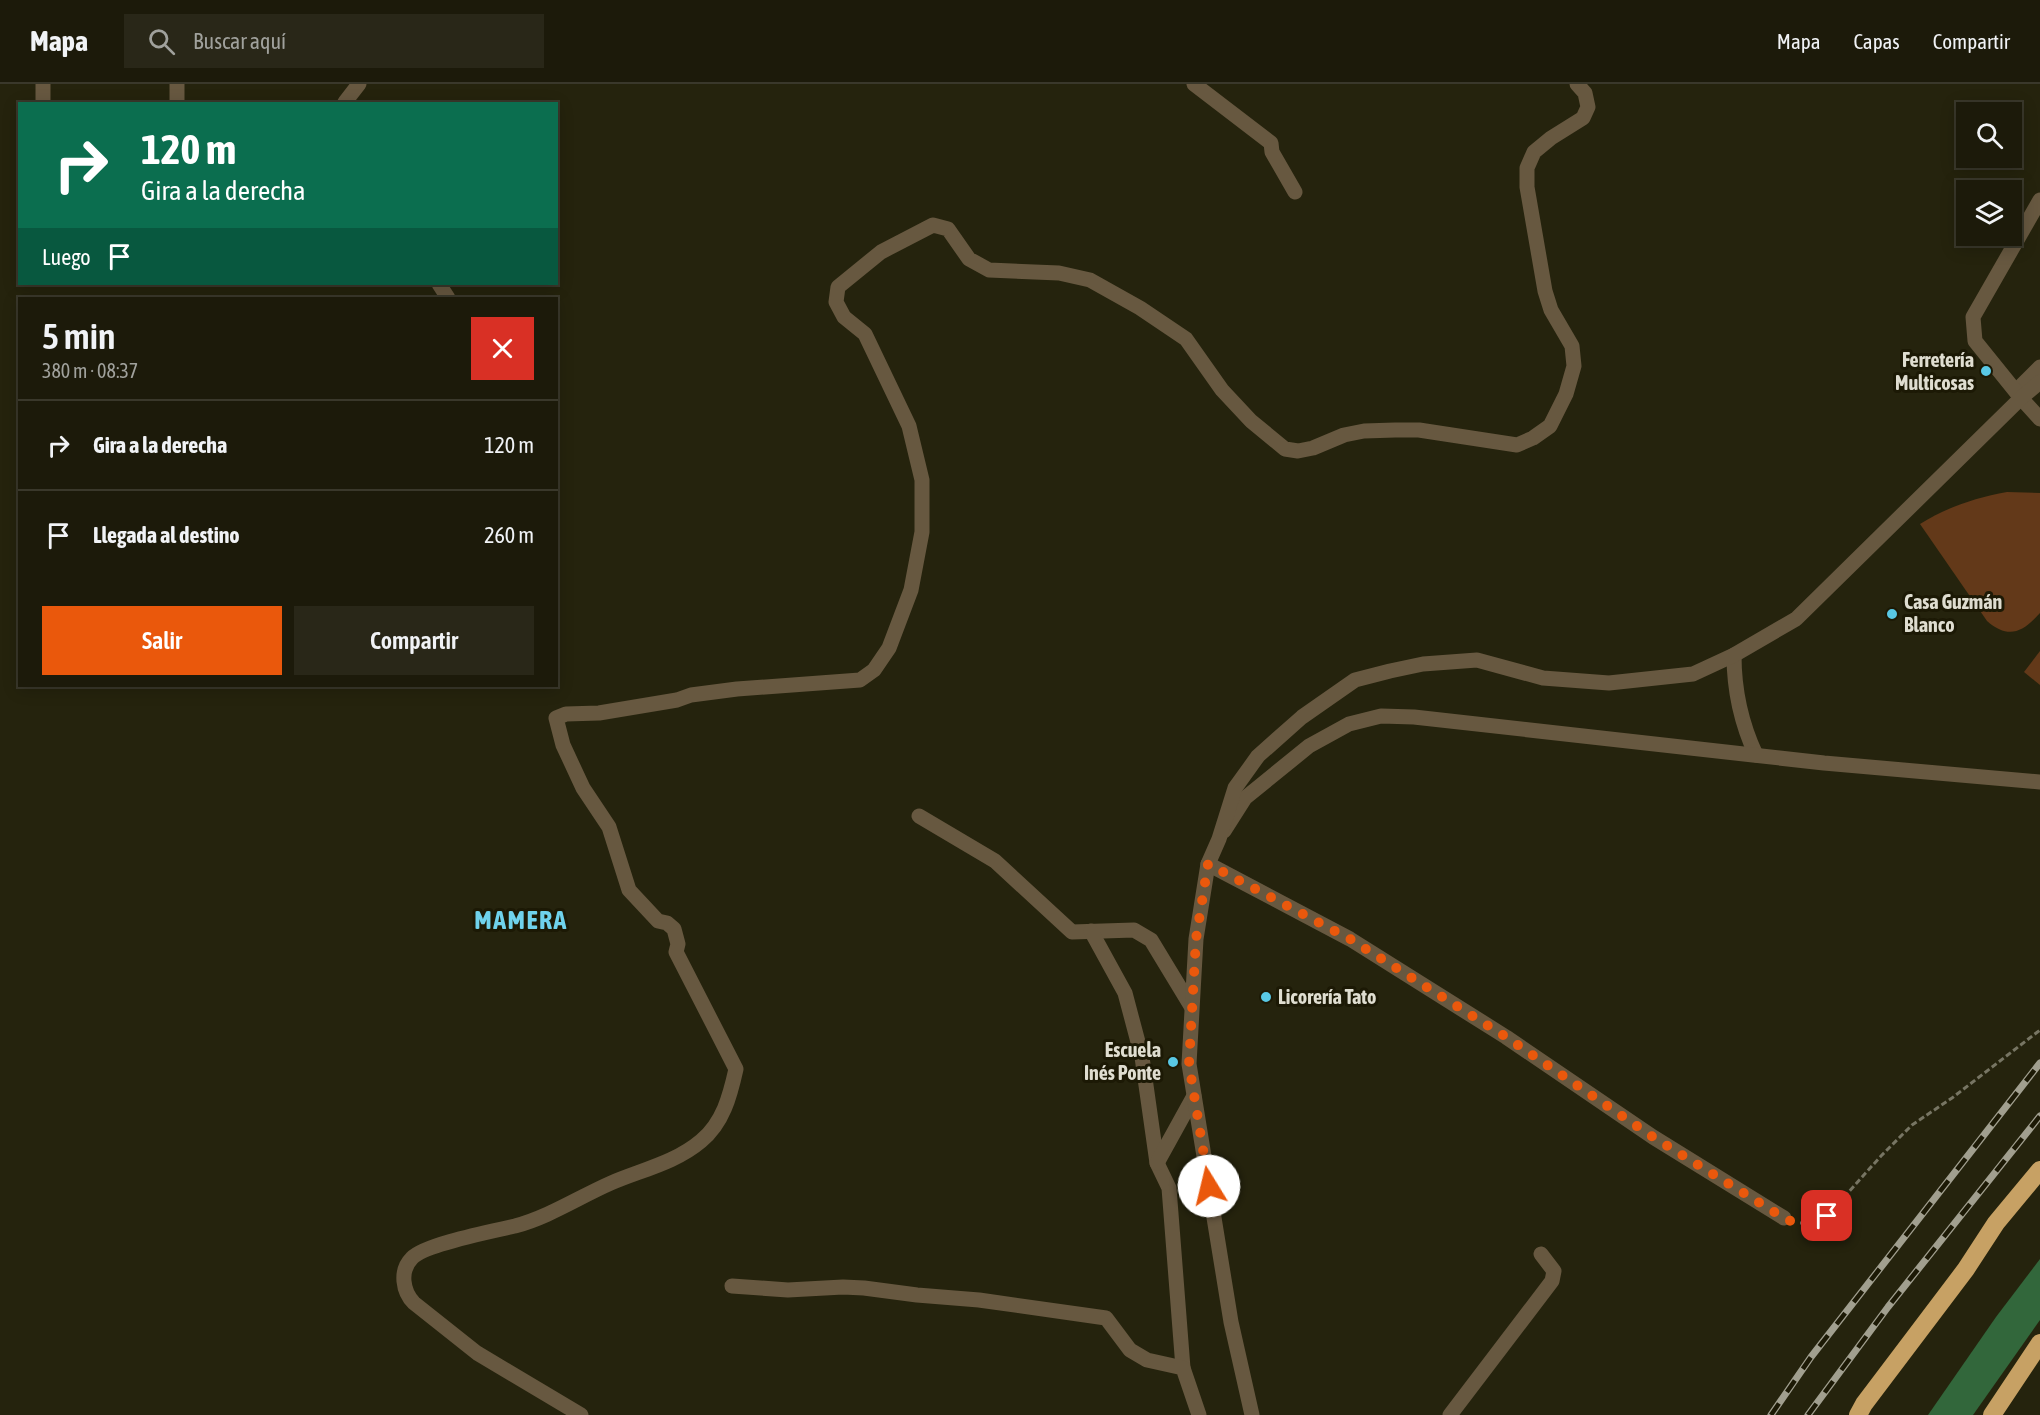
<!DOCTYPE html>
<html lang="es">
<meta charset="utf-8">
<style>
:root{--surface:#1c1a0a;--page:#292718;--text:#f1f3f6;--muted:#a0a19c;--line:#3a382b;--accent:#ea580c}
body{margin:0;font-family:"Asap Condensed",sans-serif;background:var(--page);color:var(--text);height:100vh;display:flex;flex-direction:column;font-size:22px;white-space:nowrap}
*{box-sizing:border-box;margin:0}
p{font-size:20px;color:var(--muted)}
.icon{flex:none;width:33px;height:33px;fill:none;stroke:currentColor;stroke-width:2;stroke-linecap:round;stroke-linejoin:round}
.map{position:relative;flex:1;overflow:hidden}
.details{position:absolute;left:18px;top:213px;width:540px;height:390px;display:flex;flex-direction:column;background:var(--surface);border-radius:0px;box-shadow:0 3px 15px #0003,0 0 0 2px var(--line)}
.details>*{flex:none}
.hud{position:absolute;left:18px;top:18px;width:540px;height:183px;border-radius:0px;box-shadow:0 3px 15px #0003,0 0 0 2px var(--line);background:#0b6e4f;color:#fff;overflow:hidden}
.buttons{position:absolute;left:1956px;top:18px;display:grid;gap:12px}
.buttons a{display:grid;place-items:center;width:66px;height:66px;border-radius:0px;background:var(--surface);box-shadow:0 3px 15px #0003,0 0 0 2px var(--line);font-size:30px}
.pin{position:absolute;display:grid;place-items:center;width:51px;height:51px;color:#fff;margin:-26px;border-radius:12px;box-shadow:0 3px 9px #0006}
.me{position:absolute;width:66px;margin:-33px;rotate:351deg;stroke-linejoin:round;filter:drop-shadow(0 0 4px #0008)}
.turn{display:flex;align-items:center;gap:21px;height:126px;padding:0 24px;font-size:27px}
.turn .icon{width:78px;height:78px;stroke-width:2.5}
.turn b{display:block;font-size:42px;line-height:51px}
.then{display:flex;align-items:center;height:57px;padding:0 24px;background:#0003;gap:12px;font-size:22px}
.round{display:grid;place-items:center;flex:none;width:63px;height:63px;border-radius:0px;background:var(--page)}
.overview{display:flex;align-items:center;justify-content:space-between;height:102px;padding:0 24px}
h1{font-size:36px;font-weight:600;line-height:45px}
.action{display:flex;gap:12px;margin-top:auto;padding:12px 24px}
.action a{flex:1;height:69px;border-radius:0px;background:var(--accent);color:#fff;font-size:24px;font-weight:600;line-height:69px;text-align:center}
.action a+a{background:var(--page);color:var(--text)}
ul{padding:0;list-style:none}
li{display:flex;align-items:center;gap:18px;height:90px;padding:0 24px;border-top:2px solid var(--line)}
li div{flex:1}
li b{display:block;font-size:22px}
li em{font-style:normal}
header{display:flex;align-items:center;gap:36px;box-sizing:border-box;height:84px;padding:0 30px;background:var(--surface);border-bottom:2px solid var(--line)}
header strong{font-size:28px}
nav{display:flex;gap:33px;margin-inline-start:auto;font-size:21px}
.search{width:420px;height:54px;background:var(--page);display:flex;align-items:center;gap:15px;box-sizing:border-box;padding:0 21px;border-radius:0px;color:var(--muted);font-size:22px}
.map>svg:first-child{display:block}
.green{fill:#633919}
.water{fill:#32673b}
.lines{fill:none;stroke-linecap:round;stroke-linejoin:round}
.path{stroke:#777563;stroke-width:3;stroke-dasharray:6 3;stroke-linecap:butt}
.pedestrian{stroke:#675840;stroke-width:15}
.minor{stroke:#675840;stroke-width:15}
.tertiary{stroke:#675840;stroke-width:15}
.motorway{stroke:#c7a164;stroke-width:18}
.rail-casing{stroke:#a19f8f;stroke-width:7}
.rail{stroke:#1c1905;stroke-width:4.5;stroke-dasharray:14;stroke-linecap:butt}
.route{stroke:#ea580c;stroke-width:10;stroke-dasharray:0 18}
.poi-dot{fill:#59c8e5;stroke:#1c1905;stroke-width:2}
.labels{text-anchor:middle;stroke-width:6;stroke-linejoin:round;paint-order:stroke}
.poi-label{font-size:20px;font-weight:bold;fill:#dfddd0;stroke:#1c1905;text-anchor:end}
.district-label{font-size:26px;font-weight:bold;letter-spacing:1.5px;fill:#6fd2ec;stroke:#1c1905}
</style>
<header>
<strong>Mapa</strong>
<div class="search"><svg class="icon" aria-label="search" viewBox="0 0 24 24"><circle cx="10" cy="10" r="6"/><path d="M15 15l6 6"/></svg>Buscar aquí</div>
<nav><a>Mapa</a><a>Capas</a><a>Compartir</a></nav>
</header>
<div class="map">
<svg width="2040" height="1331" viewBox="0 0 2040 1331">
<rect width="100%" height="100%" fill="#25230d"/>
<g class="green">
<path d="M2007,408L2040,409V529C2023,548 2009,556 1987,537L1920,440C1947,423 1975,414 2007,408Z"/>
<path d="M2040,567V601L2024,588Z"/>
</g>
<path class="water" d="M2040,1175V1236L1973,1331H1928L1996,1233Z"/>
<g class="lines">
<path class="path" d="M1800,1139H1815L1827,1132L1881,1072L1912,1041L1952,1014L2040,946"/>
<path class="pedestrian" d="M2016,307L2040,283"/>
<g class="minor">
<path d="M43,0V20"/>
<path d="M177,0V17"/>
<path d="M1194,0L1271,59L1272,68L1295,108"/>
<path d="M347,20L345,18L359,0"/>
<path d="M439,200L448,214"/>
<path d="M2021,314L2040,335"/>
<path d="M1734,571C1734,607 1741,639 1756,671"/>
<path d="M919,732L995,777L1072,848L1134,846L1151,856L1191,922"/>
<path d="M1224,747L1245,714L1309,662L1349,640L1381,632L1414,633L1824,679L2040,698"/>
<path d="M1208,780L1350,855L1506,953L1653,1053L1784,1134"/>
<path d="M1091,847L1125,909L1142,973L1157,1079L1169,1104L1183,1284"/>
<path d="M1157,1079L1194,1012"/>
<path d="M732,1202L788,1206L843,1203L864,1204L917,1211L979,1216L1106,1234L1130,1266L1147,1276L1183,1284L1199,1331"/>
<path d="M581,1331L477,1269L414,1219C403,1208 399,1187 412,1174C425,1160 494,1147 515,1142C549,1133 579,1113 611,1099C641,1086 675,1079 701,1057C723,1039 730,1012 736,985L676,868L678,860L674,845L667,839L658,837L629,806L609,743L583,704L563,661L556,634L566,630L599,629L677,616L691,611L737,605L860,596L874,586L889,564L911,506L922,448V396L909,342L865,250L844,233L836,218L838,203L881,168L933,141L948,145L969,175L989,186L1059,189L1090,196L1140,224L1186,255L1222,306L1251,337L1285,365L1298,367L1313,364L1344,351L1364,347L1395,346H1419L1517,361L1533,354L1550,342L1566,310L1574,282L1572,262L1551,226L1545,207L1527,103V84L1534,68L1551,54L1583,34L1588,23L1585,9L1577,0"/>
<path d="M1450,1331L1552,1197L1554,1187L1541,1170"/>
</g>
<g class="tertiary">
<path d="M2021,314L1975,257L1973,233L2040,116"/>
<path d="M1252,1331L1231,1238L1189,980L1196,855L1208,780L1219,755L1235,704L1258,672L1302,633L1355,596L1390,587L1423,580L1477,576L1543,594L1609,599L1693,590L1734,571L1796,535L2021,314L2040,298"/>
</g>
<g class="motorway">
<path d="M1858,1331L1864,1320L1966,1185L1996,1139L2040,1086"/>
<path d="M1992,1331L2040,1259"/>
</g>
<defs>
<g id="rail">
<path d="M1771,1331L1811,1273L2040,979"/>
<path d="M1808,1331L1888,1223L2040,1032"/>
</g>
</defs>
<use href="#rail" class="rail-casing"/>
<use href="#rail" class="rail"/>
</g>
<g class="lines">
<path class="route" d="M1209,1102L1189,980L1196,855L1208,780L1350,855L1506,953L1653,1053L1784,1134C1800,1142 1812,1141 1827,1132"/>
</g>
<g class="poi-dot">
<circle cx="1986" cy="287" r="6"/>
<circle cx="1892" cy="530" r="6"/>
<circle cx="1266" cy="913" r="6"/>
<circle cx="1173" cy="978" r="6"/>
</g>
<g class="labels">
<g class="poi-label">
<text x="1974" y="283">Ferretería<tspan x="1974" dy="23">Multicosas</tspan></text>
<text x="1904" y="525" text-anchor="start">Casa Guzmán<tspan x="1904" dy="23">Blanco</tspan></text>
<text x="1278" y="920" text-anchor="start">Licorería Tato</text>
<text x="1161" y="973">Escuela<tspan x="1161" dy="23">Inés Ponte</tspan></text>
</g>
<g class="district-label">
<text x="521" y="845">MAMERA</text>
</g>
</g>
</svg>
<div class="buttons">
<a><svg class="icon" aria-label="search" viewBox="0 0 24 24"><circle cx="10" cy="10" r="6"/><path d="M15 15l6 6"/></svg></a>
<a><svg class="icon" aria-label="layers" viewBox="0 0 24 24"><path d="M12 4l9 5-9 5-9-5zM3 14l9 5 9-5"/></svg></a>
</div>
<div class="pin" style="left:1827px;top:1132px;background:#d93025"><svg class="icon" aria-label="arrive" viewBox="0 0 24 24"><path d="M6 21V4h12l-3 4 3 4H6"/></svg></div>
<svg class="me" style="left:1209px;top:1102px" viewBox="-20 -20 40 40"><circle r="19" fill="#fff"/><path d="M0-13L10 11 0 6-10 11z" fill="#ea580c"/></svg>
<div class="hud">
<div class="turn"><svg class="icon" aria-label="right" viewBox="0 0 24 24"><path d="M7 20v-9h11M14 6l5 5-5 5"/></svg><div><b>120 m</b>Gira a la derecha</div></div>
<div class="then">Luego<svg class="icon" aria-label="arrive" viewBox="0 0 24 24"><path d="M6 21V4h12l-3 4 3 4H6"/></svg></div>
</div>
<section class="details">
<div class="overview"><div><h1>5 min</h1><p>380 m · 08:37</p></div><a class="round" style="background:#d93025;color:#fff"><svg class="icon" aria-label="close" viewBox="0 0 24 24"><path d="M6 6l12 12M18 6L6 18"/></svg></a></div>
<ul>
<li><svg class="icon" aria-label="right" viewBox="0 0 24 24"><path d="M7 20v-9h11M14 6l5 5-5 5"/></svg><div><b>Gira a la derecha</b></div><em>120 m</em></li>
<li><svg class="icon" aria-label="arrive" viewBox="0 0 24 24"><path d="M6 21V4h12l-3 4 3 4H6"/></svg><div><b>Llegada al destino</b></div><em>260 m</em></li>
</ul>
<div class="action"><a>Salir</a><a>Compartir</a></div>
</section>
</div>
